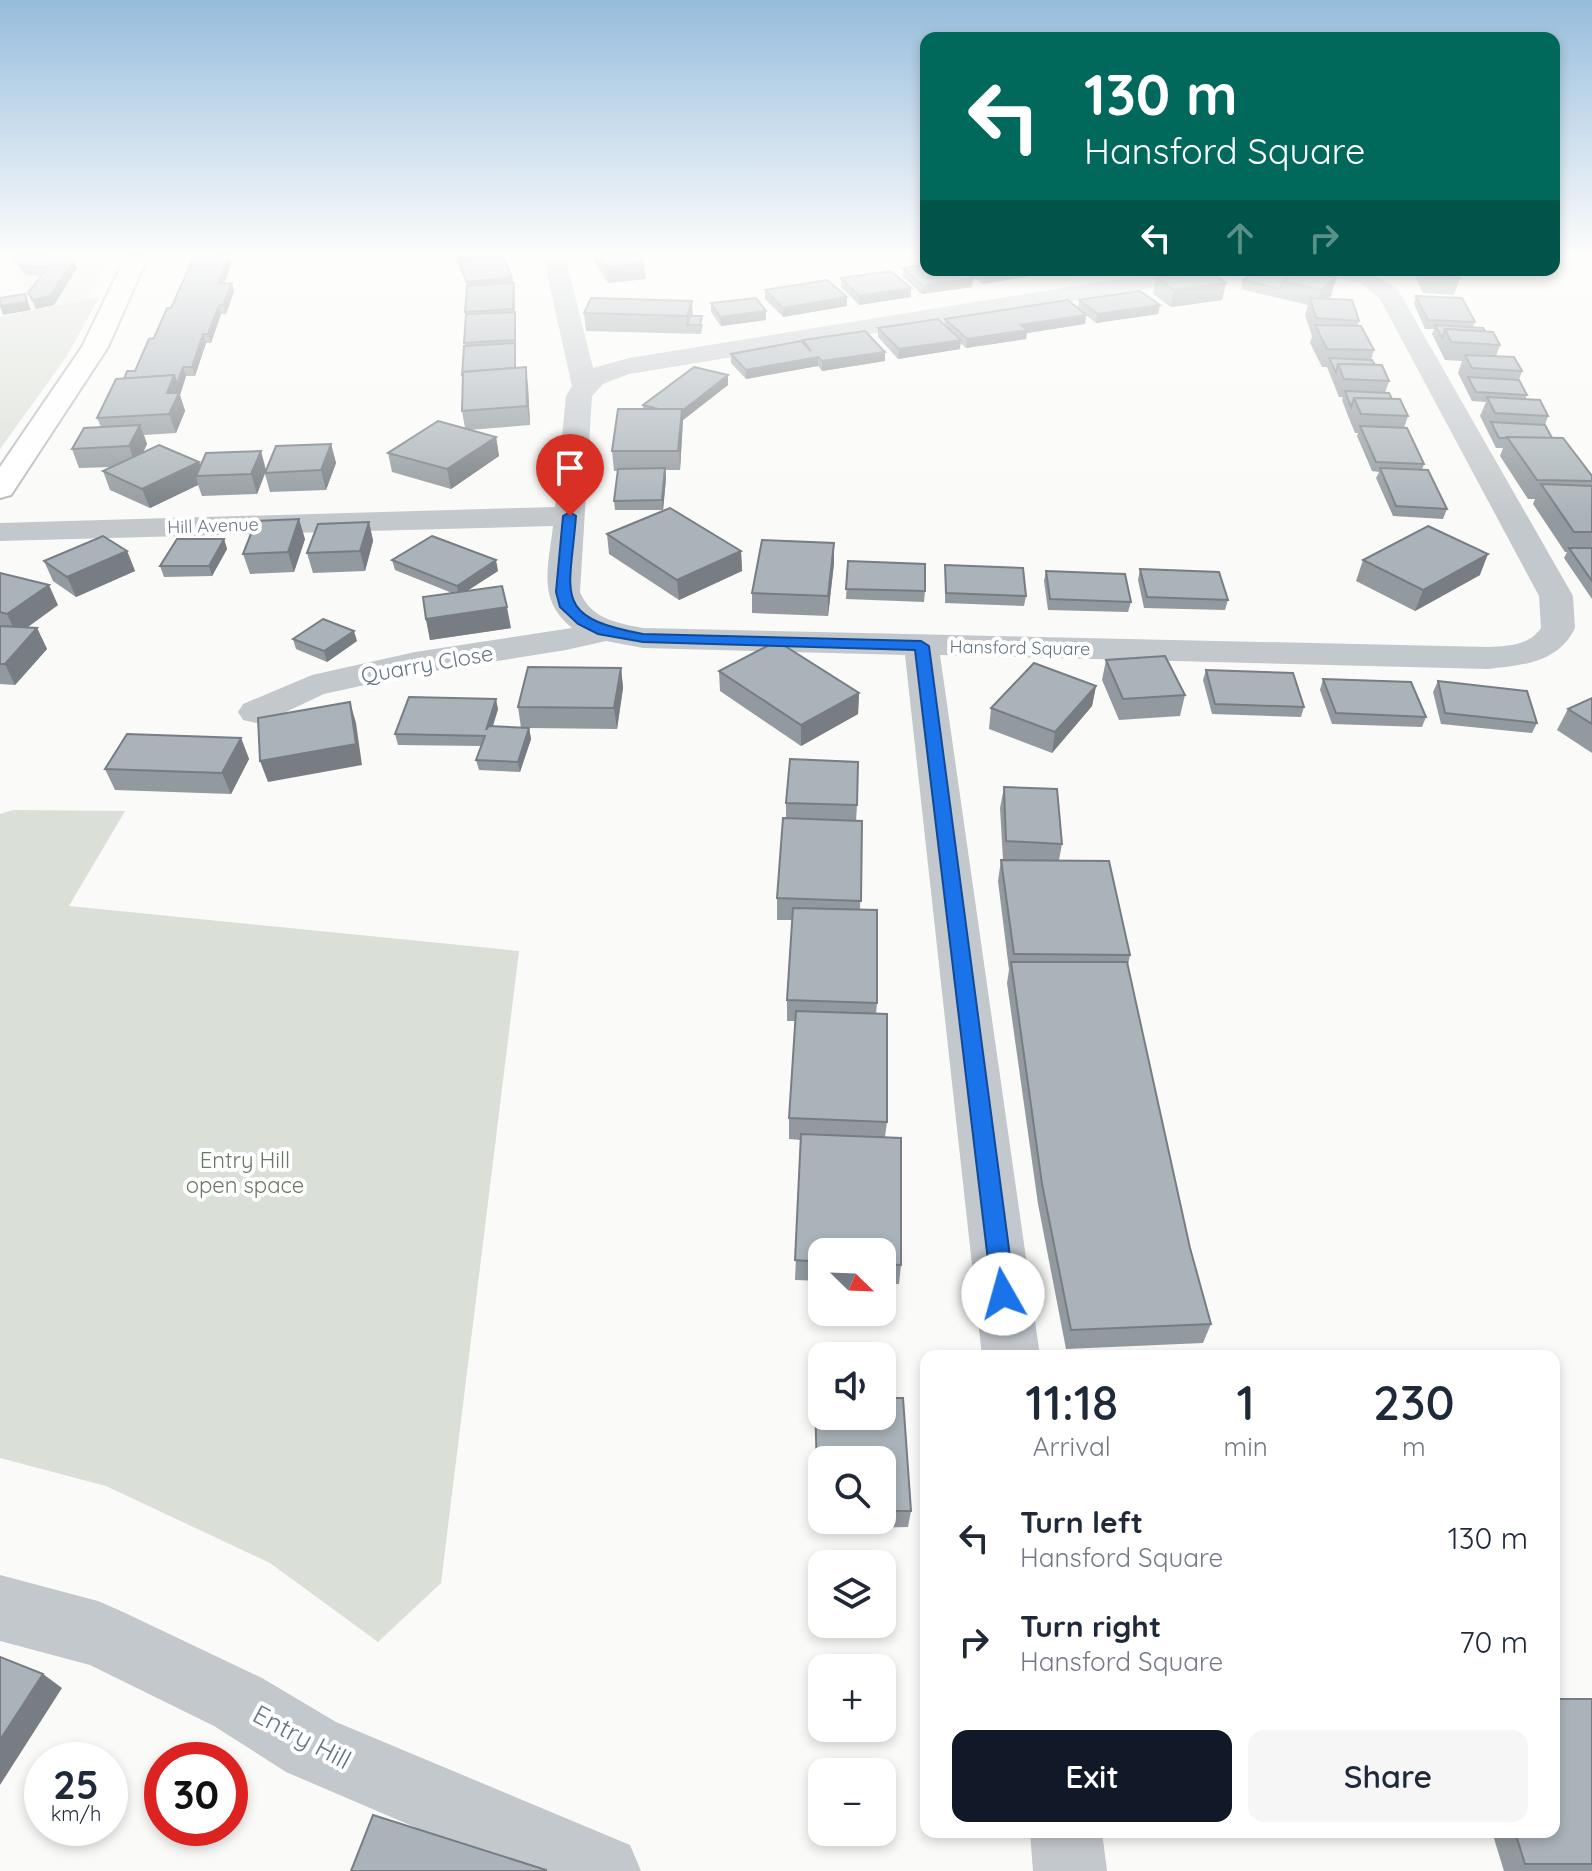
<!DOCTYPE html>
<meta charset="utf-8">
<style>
:root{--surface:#fff;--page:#f6f6f7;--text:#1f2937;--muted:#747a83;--accent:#111827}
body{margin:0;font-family:Quicksand,sans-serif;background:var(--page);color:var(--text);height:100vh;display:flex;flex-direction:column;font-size:30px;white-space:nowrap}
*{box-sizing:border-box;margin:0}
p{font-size:26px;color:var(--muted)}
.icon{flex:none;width:44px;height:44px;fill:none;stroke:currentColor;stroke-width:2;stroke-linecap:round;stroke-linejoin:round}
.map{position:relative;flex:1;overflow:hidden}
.details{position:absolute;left:920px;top:1350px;width:640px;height:488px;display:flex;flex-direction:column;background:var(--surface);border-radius:16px;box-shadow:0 4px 12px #0003}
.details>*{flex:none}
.banner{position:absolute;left:920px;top:32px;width:640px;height:244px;border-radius:16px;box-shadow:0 4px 12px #0003;background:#00695c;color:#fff;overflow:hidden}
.needle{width:52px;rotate:113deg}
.buttons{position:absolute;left:808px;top:1238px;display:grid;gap:16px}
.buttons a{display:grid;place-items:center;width:88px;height:88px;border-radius:16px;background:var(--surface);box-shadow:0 4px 12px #0003;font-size:40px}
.speed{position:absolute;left:24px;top:1742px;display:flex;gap:16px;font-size:40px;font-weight:700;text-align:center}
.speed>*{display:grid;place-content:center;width:104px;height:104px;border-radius:50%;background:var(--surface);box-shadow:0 4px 12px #0003;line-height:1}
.speed small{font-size:20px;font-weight:400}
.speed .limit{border:12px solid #d22;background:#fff;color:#111}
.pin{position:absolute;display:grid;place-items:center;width:68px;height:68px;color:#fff;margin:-82px -34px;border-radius:50% 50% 50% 0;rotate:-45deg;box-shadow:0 0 8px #0007}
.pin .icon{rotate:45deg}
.me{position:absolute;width:88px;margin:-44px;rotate:353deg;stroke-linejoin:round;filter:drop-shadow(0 0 6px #0008)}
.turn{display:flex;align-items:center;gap:28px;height:168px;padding:0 32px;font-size:36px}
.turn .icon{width:104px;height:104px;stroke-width:2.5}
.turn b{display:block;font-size:56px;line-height:68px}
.lanes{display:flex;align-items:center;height:76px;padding:0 32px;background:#0003;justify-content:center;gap:40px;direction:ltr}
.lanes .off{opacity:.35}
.eta{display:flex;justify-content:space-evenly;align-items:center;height:136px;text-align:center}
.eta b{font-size:48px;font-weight:600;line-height:56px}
.cta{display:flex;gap:16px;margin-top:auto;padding:16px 32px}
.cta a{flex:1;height:92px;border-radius:16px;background:var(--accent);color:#fff;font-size:32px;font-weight:600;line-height:92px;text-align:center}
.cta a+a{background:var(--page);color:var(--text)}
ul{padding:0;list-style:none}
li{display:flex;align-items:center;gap:24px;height:104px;padding:0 32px}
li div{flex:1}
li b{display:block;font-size:30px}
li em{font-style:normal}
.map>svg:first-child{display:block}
.built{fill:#e8e9e9}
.green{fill:#dadfd7}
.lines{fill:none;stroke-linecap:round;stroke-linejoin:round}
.primary-casing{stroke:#b5babe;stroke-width:4}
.minor{fill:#c3c8cc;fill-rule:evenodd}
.tertiary{fill:#c3c8cc;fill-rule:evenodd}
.primary{fill:#fff;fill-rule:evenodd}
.wall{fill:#929a9f;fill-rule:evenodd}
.shaded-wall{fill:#777d82}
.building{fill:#aab3b9;stroke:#777d82;stroke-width:2}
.route{fill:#1a73e8;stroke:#114b97;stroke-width:2}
.labels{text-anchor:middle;stroke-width:8;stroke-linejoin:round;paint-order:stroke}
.far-street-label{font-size:18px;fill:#657683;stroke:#fff}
.street-label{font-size:22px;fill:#657683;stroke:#fff}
.park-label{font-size:22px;fill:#687a64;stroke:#fff}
.near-street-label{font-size:26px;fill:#657683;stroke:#fff}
</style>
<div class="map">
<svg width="1592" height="1871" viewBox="0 0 1592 1871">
<rect width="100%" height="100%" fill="#fafaf8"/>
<path class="built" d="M7,256H112V258L88,299L34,310Z"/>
<g class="green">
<path d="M99,297L67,356L0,449V317Z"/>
<path d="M13,810L125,811L69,906L519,951L441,1583L378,1642L270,1563L106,1486L0,1458V814Z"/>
</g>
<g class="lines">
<defs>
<path id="primary" d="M126,256H148L108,347L11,495L0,498V467L82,347Z"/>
</defs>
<use href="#primary" class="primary-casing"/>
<g class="minor">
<path d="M543,256H565L593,368L629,358L1173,270H1227L1224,275L1216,277L629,374L603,384L592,396L580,592C591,619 617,623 643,628L1488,647C1507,646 1529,646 1541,628L1539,596L1380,299L1361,284L1324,275L1321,270C1357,270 1368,267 1398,290L1573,596L1575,628C1558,663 1523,665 1488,669L940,655L1040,1356H982L905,655L643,648L606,641L566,650L415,674L324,694L269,720L256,723L243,720L238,712L243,704L312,675L415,652L572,628C536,599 549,566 553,526L0,541V523L555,507L566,396L572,386Z"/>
<path d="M1030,1832H1102L1107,1871H1033Z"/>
</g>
<path class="tertiary" d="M0,1575L98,1601L121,1611L262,1678L336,1722L630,1845L641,1871H517L286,1772L214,1726L90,1665L0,1641Z"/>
<use href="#primary" class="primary"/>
</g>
<g class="wall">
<path d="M455,256H502L512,277L515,292V312L516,321V368L528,386L530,425L469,430L496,437L499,456L451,489L392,472L388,453L465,428L462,411L467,286Z"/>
<path d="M593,256H640L646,279L608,283L594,262Z"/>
<path d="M14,257L74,260L77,268L54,305L36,309L28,293L41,276L27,275L17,265Z"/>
<path d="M232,263L224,283L234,291L226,314H221L211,343H206L195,376H186L180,395L185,411L176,433L144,435L147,444L143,453L199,462L201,466L266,469L331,444L336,463L326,490L270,492L265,474L257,494L202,496L198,485L150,508L110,490L103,471L112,467L79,468L72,449L101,427L97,418L124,379L135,371L171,308Z"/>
<path d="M903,268L972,287L922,294L903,277Z"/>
<path d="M964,270H1031L1030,276L982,284Z"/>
<path d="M1032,270H1080L1040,276Z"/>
<path d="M1419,270H1456L1460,278L1454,295L1423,293L1416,278Z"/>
<path d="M1289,276L1336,278L1331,296L1327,299L1359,321L1358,326L1374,350L1371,360L1375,365L1389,381L1385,393L1408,416L1404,428L1424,464L1422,470L1447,509L1443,519L1393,516L1376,478L1379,472L1372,471L1357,436L1358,433H1355L1348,416L1342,400L1343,397H1339L1327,367H1322L1310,343L1312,336L1305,315L1308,305L1241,289L1243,280Z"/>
<path d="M1156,277L1226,283L1222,300L1171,307L1153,294Z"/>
<path d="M841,278L911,288V297L859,305L841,287Z"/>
<path d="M765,290L847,306L783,317L765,299Z"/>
<path d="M1416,296L1475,322L1473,327L1485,331L1500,345L1496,356L1522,371L1519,380L1527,395L1525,400L1548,416L1545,425L1552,438L1592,476V599L1564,558L1567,552H1565L1533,504L1535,499H1528L1500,456L1503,448H1496L1480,416L1486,402L1472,401L1458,373L1462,361L1445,360L1432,334L1434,329H1425L1414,304Z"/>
<path d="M1079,300L1158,314L1096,323L1086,315L1085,324L1027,333L1026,339L966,348L960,343V349L898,359L878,337V328L944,325L945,319L1078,308Z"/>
<path d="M711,303L766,320L721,326L711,312Z"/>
<path d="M584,313L693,316L703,325L701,334L586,331Z"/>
<path d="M803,340L885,352V361L822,371L818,366L746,379L731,363V354L803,343Z"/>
<path d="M728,385L683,420L680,470H665L666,478L663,510H615L614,501L618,471H614L612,451L643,409V405Z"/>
<path d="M369,522L373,541L365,571L313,573L307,553Z"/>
<path d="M607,534L741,551L742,571L679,600L609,554Z"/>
<path d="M224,539L227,549L212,576L164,577L160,566Z"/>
<path d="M305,539L294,572L250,574L243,554Z"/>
<path d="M834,543V563L828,616L752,613V593Z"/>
<path d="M127,551L135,571L76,597L53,581L44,561Z"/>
<path d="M392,560L498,571L467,591L511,628L430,640L426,619L452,593L395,570Z"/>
<path d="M1363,560L1480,575L1415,611L1356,581Z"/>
<path d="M848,561L925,591L924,602L846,599Z"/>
<path d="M945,565L1026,596L1024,606L945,603Z"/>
<path d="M1140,569L1228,600L1225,610L1144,608L1138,580Z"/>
<path d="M1046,571L1131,602L1128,612L1048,610L1044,581Z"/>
<path d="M0,573L58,605L27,627L37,628L47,649L15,685L0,684Z"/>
<path d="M293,639L357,641L327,662L296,649Z"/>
<path d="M1106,660L1185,695L1180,716L1119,720L1102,680Z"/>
<path d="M621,668L623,688L617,729L529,728L531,739L520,772L479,770L476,760L481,746L398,745L395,734L498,709L493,726L521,728L518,707Z"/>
<path d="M1206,670L1304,707L1301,717L1212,714L1203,680Z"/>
<path d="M719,671L859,693L858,714L801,746L720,691Z"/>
<path d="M1323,679L1426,717L1422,727L1332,724L1320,690Z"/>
<path d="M1438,681L1537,723L1532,733L1441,724L1433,692Z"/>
<path d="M1096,686L1092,706L1052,753L989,729L991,708Z"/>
<path d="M1592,698V753L1557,730L1568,709Z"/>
<path d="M241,738L249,759L231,794L115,790L105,769Z"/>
<path d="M1004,787L1062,844L1059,860L1130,955L1128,965L1190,1248L1211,1324L1203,1343L1066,1349L1038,1204L1007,983L1009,970L998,881L1001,860H1003L1000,808Z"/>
<path d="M786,803L857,805L856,821H862L860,910L877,1003L876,1014L887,1122L885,1137L901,1265L899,1284H882V1252H822V1281L795,1280L801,1140L789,1139V1118L795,1021H787V1000L792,920H777V898L786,818Z"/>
<path d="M882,1398H903L911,1511L908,1527L818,1529L815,1400H822V1416H882ZM822,1460H882V1520H822Z"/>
<path d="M1592,1699V1871H1504L1492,1832H1554Z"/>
</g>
<g class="shaded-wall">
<path d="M229,256L232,263L221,292L218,284Z"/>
<path d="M457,256H502L503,262H459V267Z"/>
<path d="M74,260L77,268L54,305L36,309L33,300Z"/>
<path d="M644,262L646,279L608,283L606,267Z"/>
<path d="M1018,270H1031L1030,276L982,284L983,275Z"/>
<path d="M1041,270H1080L1040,276Z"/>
<path d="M512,277L513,285L468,291L467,282Z"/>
<path d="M973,278L972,287L922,294L923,286Z"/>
<path d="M1336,278L1331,296L1316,308L1321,290Z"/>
<path d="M232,283L234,291L226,314L223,305Z"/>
<path d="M1226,283L1222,300L1171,307L1174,290Z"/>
<path d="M911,288V297L859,305V296Z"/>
<path d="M25,294L31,310L3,315L0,306Z"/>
<path d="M847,297V306L783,317V308Z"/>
<path d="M692,301L693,318L687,325V316Z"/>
<path d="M219,305L221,314L211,343L208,334Z"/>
<path d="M1160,305L1158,314L1096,323L1098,314Z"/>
<path d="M766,311V320L721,326L720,317Z"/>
<path d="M515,312L516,321V349L515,340Z"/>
<path d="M1086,315L1085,324L1027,333L1026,339L966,348L967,339L1021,325Z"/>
<path d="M203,334L206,343L195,376L192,367Z"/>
<path d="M961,340L960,349L898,359L899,349Z"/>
<path d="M885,352V361L822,371V361Z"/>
<path d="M818,357V366L746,379V370Z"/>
<path d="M183,367L186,376L180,395L185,411L176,433L169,414L167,393L174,375Z"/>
<path d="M526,367L528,386L530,425L527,406Z"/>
<path d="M728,375V385L683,420L680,470L678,414Z"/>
<path d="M140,425L147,444L136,466L129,446Z"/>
<path d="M496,437L499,456L451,489L447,469Z"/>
<path d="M331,444L336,463L326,490L321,470Z"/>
<path d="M261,451L266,470L257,494L251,474Z"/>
<path d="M199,462L204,476H196L198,485L150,508L142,489Z"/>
<path d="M665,468L666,478L663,510L662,500Z"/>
<path d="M299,519L305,539L294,572L288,552Z"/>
<path d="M369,522L373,541L365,571L360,551Z"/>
<path d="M224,539L227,549L212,576L209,566Z"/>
<path d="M834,543V563L828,616V596Z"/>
<path d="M127,551L135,571L76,597L67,577Z"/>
<path d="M741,551L742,571L679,600L677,580Z"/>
<path d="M1488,554L1480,575L1415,611L1423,590Z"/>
<path d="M496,560L498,571L459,596L457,586Z"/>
<path d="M49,585L58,605L17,635L7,614Z"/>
<path d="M507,607L511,628L430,640L426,619Z"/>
<path d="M37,628L47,649L15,685L5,664Z"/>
<path d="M354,631L357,641L327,662L324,651Z"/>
<path d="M621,668L623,688L617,729L614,708Z"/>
<path d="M1096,686L1092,706L1052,753L1055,732Z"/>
<path d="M859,693L858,714L801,746V725Z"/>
<path d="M496,699L498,709L488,741L486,730Z"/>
<path d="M350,702L356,723L362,765L268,782L260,761Z"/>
<path d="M529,728L531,739L520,772L518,762Z"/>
<path d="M241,738L249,759L231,794L222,773Z"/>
<path d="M43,1674L62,1688L0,1785V1740Z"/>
</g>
<g class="building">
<path d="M17,256H42L74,260L50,296L33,300L28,293L47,268L23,266L14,257Z"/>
<path d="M229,256L218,284L232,283L223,305H219L208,334H203L192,367H183L177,384L174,375L124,379L127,371H135L149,339L154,338L167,308H171L194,257Z"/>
<path d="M599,256H640L644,262L606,267Z"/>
<path d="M503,257L512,277L467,282L459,262Z"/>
<path d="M926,265V270H963L973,278L923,286L903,268Z"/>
<path d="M976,270H1018L983,275Z"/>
<path d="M1207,270L1226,283L1174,290L1156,277Z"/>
<path d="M1258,270H1266L1289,276L1283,281L1280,289L1243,280Z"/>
<path d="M1298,270H1302L1336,278L1321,290L1283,281Z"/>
<path d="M1426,270H1456L1460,278L1429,276Z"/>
<path d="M891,271L911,288L859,296L841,278Z"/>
<path d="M827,280L847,297L783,308L765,290Z"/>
<path d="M514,283L513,309L465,312L467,286Z"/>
<path d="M1140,291L1160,305L1098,314L1079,300Z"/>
<path d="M25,294L27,302L0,306V298Z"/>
<path d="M1416,296L1462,298L1475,322L1428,320Z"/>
<path d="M591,298L692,301L687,316L584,313Z"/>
<path d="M756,298L766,311L720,317L711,303Z"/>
<path d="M1310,298L1352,300L1359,321L1316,318Z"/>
<path d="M1068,300L1086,315L1021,325L1027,330L967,339L945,319Z"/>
<path d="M515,312V340L464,343L466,314Z"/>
<path d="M690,316H702L700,325H687Z"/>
<path d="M938,319L961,340L899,349L878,328Z"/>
<path d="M1315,325L1361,326L1374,350L1327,349Z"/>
<path d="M1435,325L1483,328L1485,331L1445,329L1442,338Z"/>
<path d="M1445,329L1493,332L1500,345L1451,342Z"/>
<path d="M865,331L885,352L822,361L818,357L746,370L731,354L801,341L811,351L803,340Z"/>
<path d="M515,343V368L463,372L462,376L464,346Z"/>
<path d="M1465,355L1514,357L1522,371L1472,368Z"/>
<path d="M1329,358L1372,360L1375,365L1338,364L1336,373Z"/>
<path d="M1338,364L1382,365L1389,381L1344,379Z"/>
<path d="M526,367L527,406L462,411L463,372Z"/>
<path d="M694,367L728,375L682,411V409H658L643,405Z"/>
<path d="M174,375L167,393H179L169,414L97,418L116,379Z"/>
<path d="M1468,377L1519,380L1527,395L1476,392Z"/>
<path d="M1345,391L1389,393L1392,399L1354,398L1351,407Z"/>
<path d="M1487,397L1540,400L1548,416L1495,413Z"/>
<path d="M1354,398L1400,399L1408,416L1361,414Z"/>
<path d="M618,409H682L678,451H612Z"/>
<path d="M438,421L496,437L447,469L388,453Z"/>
<path d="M1491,422L1545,425L1552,438H1499Z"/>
<path d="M140,425L129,446L72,449L84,428Z"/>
<path d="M1360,426L1407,428L1424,464L1376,462Z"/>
<path d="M1507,437L1563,438L1592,476V481L1537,480Z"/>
<path d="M331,444L321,470L265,473L276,446Z"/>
<path d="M159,445L199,462L142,489L103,471Z"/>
<path d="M261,451L251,474L196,476L206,453Z"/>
<path d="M665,468L662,500L614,501L618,469Z"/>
<path d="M1380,468L1428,470L1447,509L1396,506Z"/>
<path d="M1541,484L1592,486V532H1574Z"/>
<path d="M670,508L741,551L677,580L607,534Z"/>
<path d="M299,519L288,552L243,554L256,521Z"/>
<path d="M369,522L360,551L307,553L318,524Z"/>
<path d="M1428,526L1488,554L1423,590L1363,560Z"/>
<path d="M103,536L127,551L67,577L44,561Z"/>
<path d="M432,536L496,560L457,586L392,560Z"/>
<path d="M177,539H224L209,566H160Z"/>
<path d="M762,540L834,543L828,596L752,593Z"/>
<path d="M1569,548H1592V581Z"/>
<path d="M848,561L925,564V591L846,589Z"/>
<path d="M945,565L1023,568L1026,596L946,593Z"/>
<path d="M1140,569L1219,572L1228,600L1147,597Z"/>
<path d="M1046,571L1125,574L1131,602L1050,599Z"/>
<path d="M0,573L49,585L7,614L0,612Z"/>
<path d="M502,586L507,607L426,619L423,597Z"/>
<path d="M323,619L354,631L324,651L293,639Z"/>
<path d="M0,626L37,628L5,664H0Z"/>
<path d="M777,641L859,693L801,725L719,671Z"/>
<path d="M1165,656L1185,695L1123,699L1106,660Z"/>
<path d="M1034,663L1096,686L1055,732L991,708Z"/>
<path d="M528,667L621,668L614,708L518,707Z"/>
<path d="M1206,670L1293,673L1304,707L1215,704Z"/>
<path d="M1323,679L1411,682L1426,717L1336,713Z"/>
<path d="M1438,681L1527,691L1537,723L1445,713Z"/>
<path d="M409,697L496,699L486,730L489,726L529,728L518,762L476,760L485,736L395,734Z"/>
<path d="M1592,698V724L1568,709Z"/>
<path d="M350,702L356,744L260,761L258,718Z"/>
<path d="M127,734L241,738L222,773L105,769Z"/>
<path d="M790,759L858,762L857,805L786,803Z"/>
<path d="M1004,787L1057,789L1062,844L1006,841Z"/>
<path d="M783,818L862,821L861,901L777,898Z"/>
<path d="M1001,860L1109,861L1130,955L1014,954Z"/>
<path d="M793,908L877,910V1003L787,1000Z"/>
<path d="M1011,962H1127L1190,1248L1211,1324L1071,1330L1042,1184Z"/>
<path d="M796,1011L887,1014V1122L789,1118Z"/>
<path d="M801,1134L901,1138V1265L882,1264V1252H822V1262L795,1260Z"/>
<path d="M882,1398H903L911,1511H882V1460H822V1512H818L815,1400H822V1416H882Z"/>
<path d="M0,1657L43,1674L0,1740Z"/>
<path d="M1554,1699H1592V1864H1525L1515,1832H1554Z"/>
<path d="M373,1815L546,1870V1871H351Z"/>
</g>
<linearGradient id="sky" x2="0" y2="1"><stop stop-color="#96bcdc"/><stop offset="0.49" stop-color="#fdfdfc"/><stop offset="1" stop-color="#fdfdfc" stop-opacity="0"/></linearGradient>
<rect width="1592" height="518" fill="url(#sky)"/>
<path class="route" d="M570,512L576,516C570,595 551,617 643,634L921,641L929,646L1015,1294L1011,1302L1003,1305L995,1302L992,1294L915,650L643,642L598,634L578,624L560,607L556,592L563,516Z"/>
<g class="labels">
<g class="far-street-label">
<text transform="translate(213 526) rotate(-2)" y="6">Hill Avenue</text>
<text transform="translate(1020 648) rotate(1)" y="6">Hansford Square</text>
</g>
<g class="street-label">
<text transform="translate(427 664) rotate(-10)" y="8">Quarry Close</text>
</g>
<g class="park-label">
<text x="245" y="1168">Entry Hill<tspan x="245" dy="25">open space</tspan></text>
</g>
<g class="near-street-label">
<text transform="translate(302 1737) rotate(28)" y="9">Entry Hill</text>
</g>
</g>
</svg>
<div class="buttons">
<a><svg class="needle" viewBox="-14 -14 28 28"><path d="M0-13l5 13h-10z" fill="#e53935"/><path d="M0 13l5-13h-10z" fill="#747a83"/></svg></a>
<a><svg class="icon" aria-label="sound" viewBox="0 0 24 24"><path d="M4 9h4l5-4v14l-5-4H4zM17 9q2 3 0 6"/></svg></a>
<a><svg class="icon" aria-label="search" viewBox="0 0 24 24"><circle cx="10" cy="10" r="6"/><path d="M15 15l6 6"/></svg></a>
<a><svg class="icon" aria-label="layers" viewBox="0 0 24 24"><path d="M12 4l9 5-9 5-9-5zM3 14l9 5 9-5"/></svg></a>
<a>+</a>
<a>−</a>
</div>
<div class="speed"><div>25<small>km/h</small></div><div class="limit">30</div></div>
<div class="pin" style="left:570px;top:516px;background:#d93025"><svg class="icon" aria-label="arrive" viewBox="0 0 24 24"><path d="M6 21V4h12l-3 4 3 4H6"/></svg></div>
<svg class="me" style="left:1003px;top:1294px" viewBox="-20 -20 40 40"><circle r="19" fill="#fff"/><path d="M0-13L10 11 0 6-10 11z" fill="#1a73e8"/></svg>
<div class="banner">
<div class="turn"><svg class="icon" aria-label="left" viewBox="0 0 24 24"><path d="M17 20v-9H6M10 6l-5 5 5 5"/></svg><div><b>130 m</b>Hansford Square</div></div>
<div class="lanes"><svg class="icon" aria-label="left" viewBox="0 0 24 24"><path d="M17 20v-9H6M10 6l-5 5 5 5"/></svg><svg class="icon off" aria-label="ahead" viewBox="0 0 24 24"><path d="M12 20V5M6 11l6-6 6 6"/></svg><svg class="icon off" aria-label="right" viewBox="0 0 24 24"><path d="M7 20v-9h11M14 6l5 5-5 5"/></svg></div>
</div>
<section class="details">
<div class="eta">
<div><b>11:18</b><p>Arrival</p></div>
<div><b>1</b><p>min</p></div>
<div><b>230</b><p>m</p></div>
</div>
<ul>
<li><svg class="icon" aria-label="left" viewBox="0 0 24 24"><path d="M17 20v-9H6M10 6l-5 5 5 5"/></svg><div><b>Turn left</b><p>Hansford Square</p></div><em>130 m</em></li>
<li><svg class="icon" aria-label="right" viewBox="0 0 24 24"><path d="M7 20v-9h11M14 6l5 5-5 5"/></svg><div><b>Turn right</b><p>Hansford Square</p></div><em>70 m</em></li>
</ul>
<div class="cta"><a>Exit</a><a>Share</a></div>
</section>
</div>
